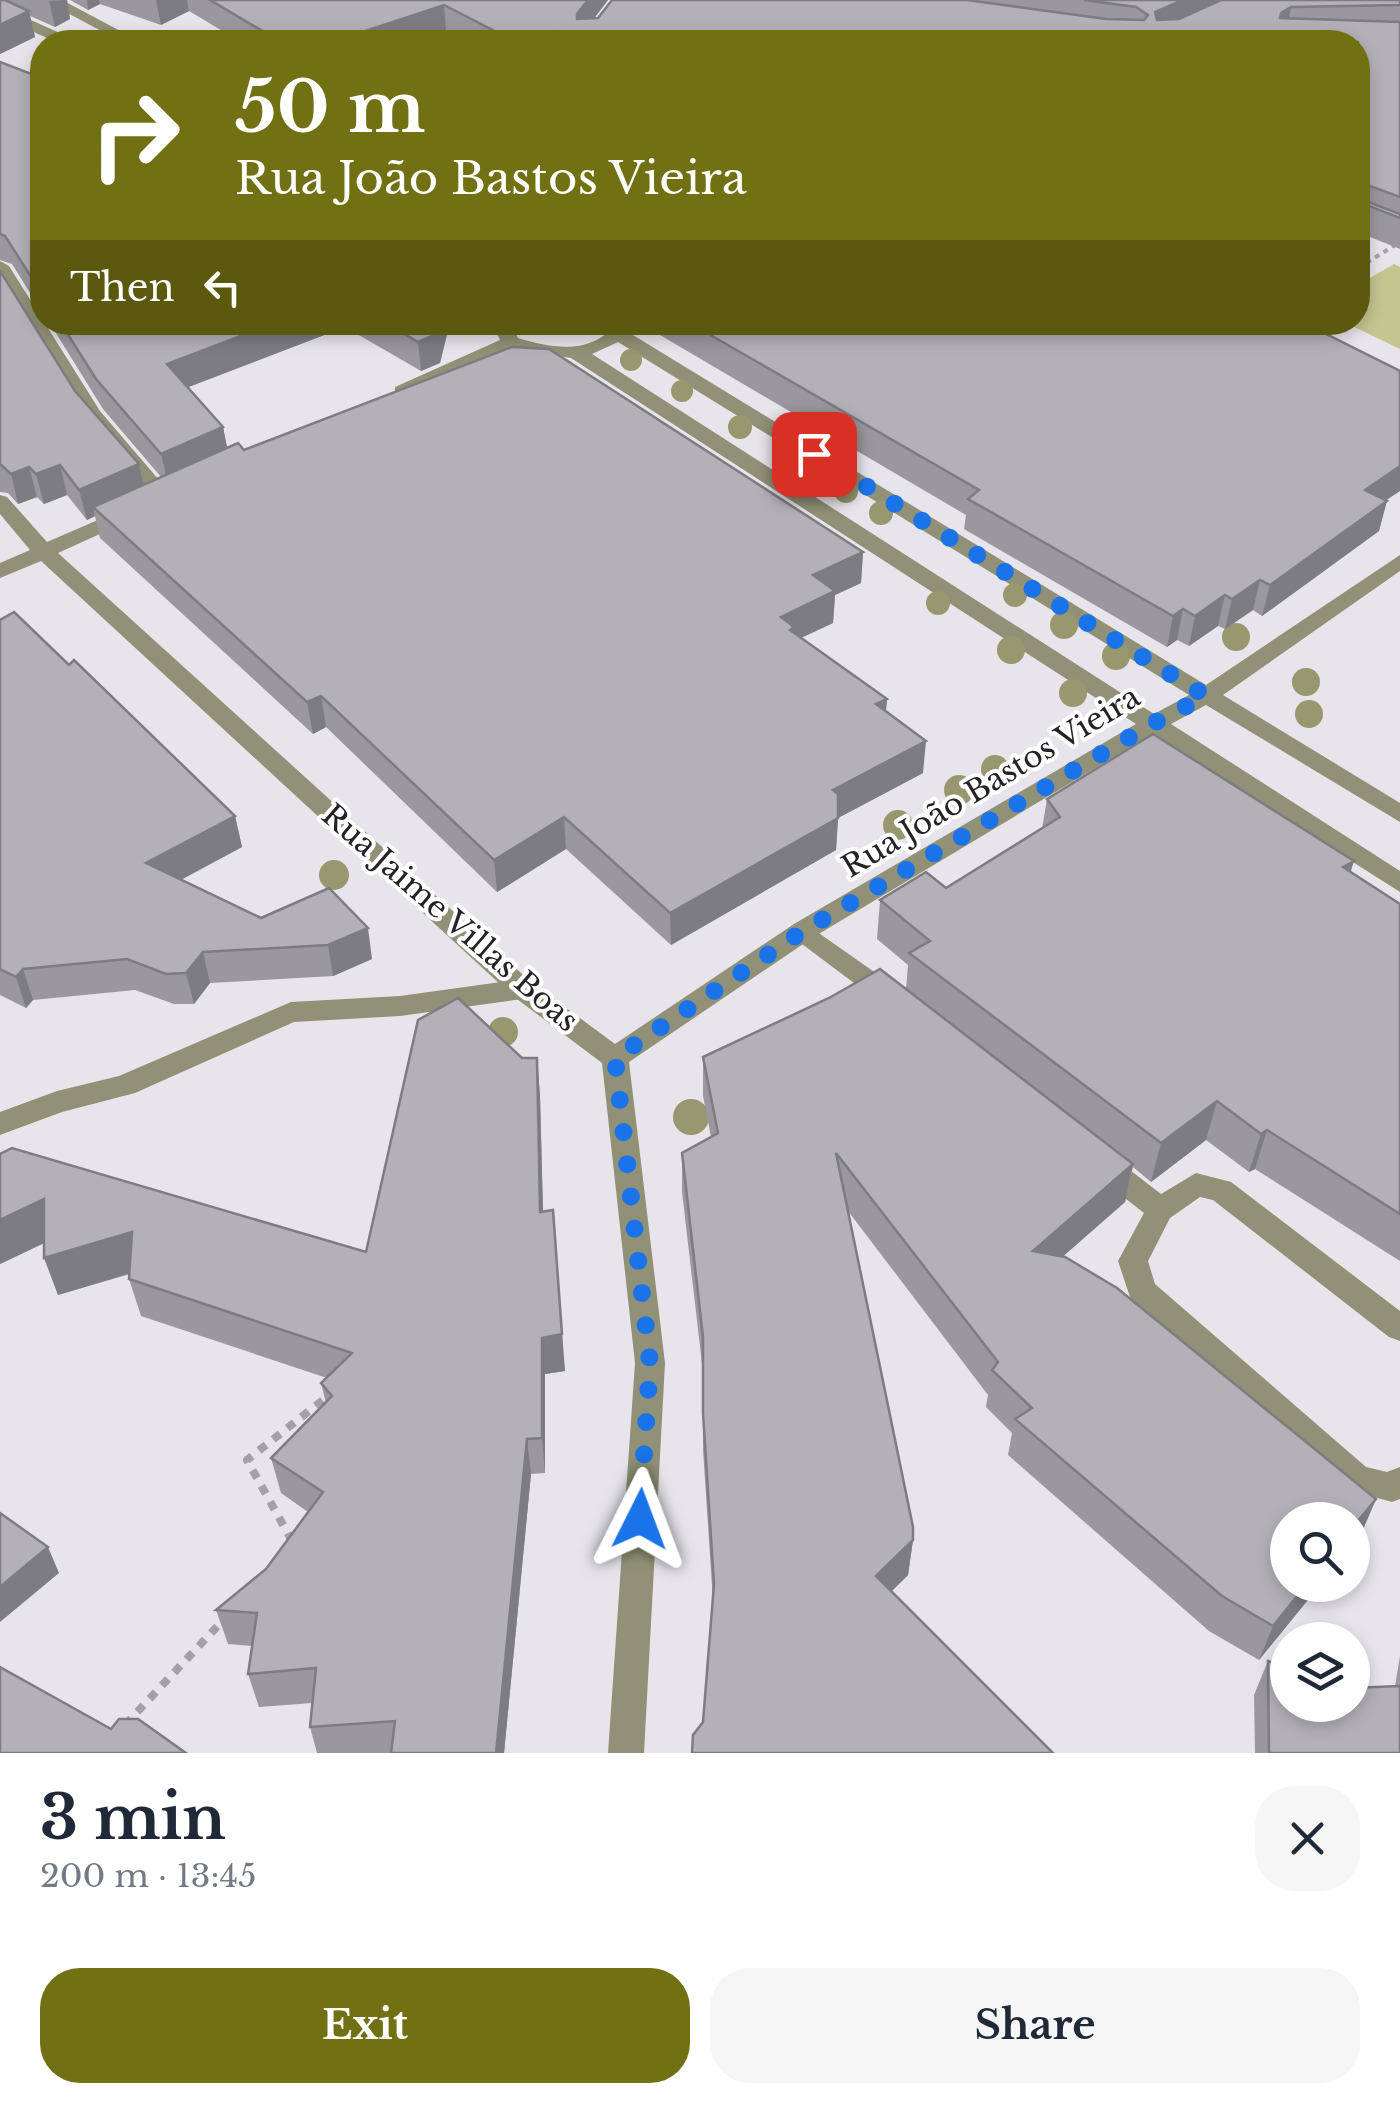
<!DOCTYPE html>
<meta charset="utf-8">
<style>
:root{--surface:#fff;--page:#f6f6f7;--text:#1f2937;--muted:#747a83;--accent:#717012}
body{margin:0;font-family:"Libre Baskerville",serif;background:var(--page);color:var(--text);height:100vh;display:flex;flex-direction:column;font-size:38px;white-space:nowrap}
*{box-sizing:border-box;margin:0}
p{font-size:32px;color:var(--muted)}
.icon{flex:none;width:55px;height:55px;fill:none;stroke:currentColor;stroke-width:2;stroke-linecap:round;stroke-linejoin:round}
.map{position:relative;height:1753px;overflow:hidden}
.side{display:flex;flex-direction:column;background:var(--surface);flex:1}
.side>*{flex:none}
.top-card{position:absolute;left:30px;top:30px;width:1340px;height:305px;border-radius:40px;box-shadow:0 5px 15px #0003;background:#717012;color:#fff;overflow:hidden}
.buttons{position:absolute;left:1270px;top:1502px;display:grid;gap:20px}
.buttons a{display:grid;place-items:center;width:100px;height:100px;border-radius:50%;background:var(--surface);box-shadow:0 5px 15px #0003;font-size:50px}
.pin{position:absolute;display:grid;place-items:center;width:85px;height:85px;color:#fff;margin:-42px;border-radius:20px;box-shadow:0 5px 15px #0006}
.me{position:absolute;width:110px;margin:-55px;rotate:3deg;stroke-linejoin:round;filter:drop-shadow(0 0 8px #0008)}
.turn{display:flex;align-items:center;gap:35px;height:210px;padding:0 40px;font-size:45px}
.turn .icon{width:130px;height:130px;stroke-width:2.5}
.turn b{display:block;font-size:70px;line-height:85px}
.then{display:flex;align-items:center;height:95px;padding:0 40px;background:#0003;gap:20px;font-size:38px}
.round{display:grid;place-items:center;flex:none;width:105px;height:105px;border-radius:40px;background:var(--page)}
.head{display:flex;align-items:center;justify-content:space-between;height:170px;padding:0 40px}
h1{font-size:60px;font-weight:800;line-height:75px}
.action{display:flex;gap:20px;margin-top:auto;padding:20px 40px}
.action a{flex:1;height:115px;border-radius:40px;background:var(--accent);color:#fff;font-size:40px;font-weight:800;line-height:115px;text-align:center}
.action a+a{background:var(--page);color:var(--text)}
.map>svg:first-child{display:block}
.green{fill:#c4c58f}
.lines{fill:none;stroke-linecap:round;stroke-linejoin:round}
.path-far1{stroke:#a3a1a6;stroke-width:4;stroke-dasharray:5 5;stroke-linecap:butt}
.path{stroke:#a3a1a6;stroke-width:8;stroke-dasharray:9 9;stroke-linecap:butt}
.lane{fill:#909176;fill-rule:evenodd}
.street{fill:#909176;fill-rule:evenodd}
.tree{fill:#98976f}
.wall{fill:#9a989d}
.shaded-wall{fill:#7d7c80}
.building{fill:#b3b1b7;stroke:#7d7c80;stroke-width:2.5}
.route{stroke:#1a73e8;stroke-width:18;stroke-dasharray:0 32.4}
.labels{text-anchor:middle;stroke-width:8;stroke-linejoin:round;paint-order:stroke}
.street-label{font-size:30px;fill:#232225;stroke:#fff}
</style>
<div class="map">
<svg width="1400" height="1753" viewBox="0 0 1400 1753">
<rect width="100%" height="100%" fill="#e7e5eb"/>
<path class="green" d="M1394,264L1400,267V349L1346,323L1358,322V285Z"/>
<g class="lines">
<path class="path-far1" d="M1358,268L1400,242"/>
<g class="path">
<path d="M292,1541L247,1460L328,1396"/>
<path d="M125,1725L226,1617"/>
</g>
<g class="lane">
<path d="M0,261L9,266L100,411L171,494L174,498L171,502H157L85,418L0,281Z"/>
<path d="M803,922L900,990L904,997L900,1004H882L794,938L790,931L794,924Z"/>
<path d="M522,979L531,982L535,989L531,996L522,999L400,1016L294,1022L135,1093L62,1112L0,1135V1112L57,1091L119,1076L291,1002L400,996Z"/>
<path d="M1103,1154L1113,1157L1161,1194L1196,1173L1231,1182L1400,1311V1341L1389,1337L1213,1200L1200,1197L1170,1218L1148,1261L1155,1284L1366,1467L1387,1472L1400,1467V1499L1392,1502L1346,1489L1131,1300L1118,1261L1144,1213L1093,1173L1089,1165L1093,1157Z"/>
</g>
<g class="street">
<path d="M43,0H62L141,42H122Z"/>
<path d="M0,6L73,39L76,42H56L0,17Z"/>
<path d="M491,322H510L518,338C544,346 576,353 600,338C616,328 617,322 636,322L628,332L1206,685L1400,555V571L1223,695L1400,803V822L1206,705L1171,724L1400,871V892L1152,734L812,938L629,1062L665,1363L644,1753H608L635,1363L602,1063L513,996L41,561L0,578V563L30,550L0,514V495L7,497L47,542L121,510H135L138,514L135,518L58,553L531,982L615,1044L794,924L1136,724L571,358L512,348L409,395H395V387L500,340ZM618,342L1189,695L1154,714L592,354Z"/>
</g>
</g>
<g class="tree">
<circle cx="631" cy="360" r="11"/>
<circle cx="682" cy="391" r="11"/>
<circle cx="740" cy="427" r="12"/>
<circle cx="799" cy="462" r="12"/>
<circle cx="846" cy="491" r="12"/>
<circle cx="881" cy="513" r="12"/>
<circle cx="1015" cy="595" r="12"/>
<circle cx="938" cy="603" r="12"/>
<circle cx="1064" cy="625" r="14"/>
<circle cx="1236" cy="637" r="14"/>
<circle cx="1011" cy="650" r="14"/>
<circle cx="1116" cy="656" r="14"/>
<circle cx="1306" cy="682" r="14"/>
<circle cx="1073" cy="693" r="14"/>
<circle cx="1309" cy="714" r="14"/>
<circle cx="995" cy="769" r="14"/>
<circle cx="959" cy="790" r="15"/>
<circle cx="898" cy="825" r="15"/>
<circle cx="334" cy="875" r="15"/>
<circle cx="503" cy="1032" r="15"/>
<circle cx="691" cy="1117" r="18"/>
</g>
<g class="wall">
<path d="M0,0H67L70,19L55,27L30,16L35,37L0,54Z"/>
<path d="M70,0H608L594,18H598L612,0H1400V249L1360,233L1358,247V42H468L446,31L412,42H241L189,11L161,25L100,4L88,10Z"/>
<path d="M0,62L42,78V312L12,264L0,260Z"/>
<path d="M0,271L75,391L143,485L161,477L103,409L49,322H450L440,363L421,371L345,327L188,387L223,427L227,448L863,552L861,583L835,595L833,623L801,638L887,699L886,711L923,773L838,818L836,850L671,945L566,849L497,892L326,727L313,734L100,538L95,516L87,520L67,495L44,504L37,497L18,504L8,493L0,492Z"/>
<path d="M660,322H1302L1386,500L1379,531L1262,616L1253,610L1225,629L1218,626L1189,646L1177,640L1167,647L964,529L966,515L660,335Z"/>
<path d="M0,620L69,665L235,816L242,847L181,880L261,918L372,959L333,976L210,983L194,1004H174L135,990L33,1000L26,1008L0,995Z"/>
<path d="M1047,799L1351,872L1400,904V1261L1255,1169L1249,1172L1206,1140L1151,1182L1133,1167L1125,1202L1063,1256L1376,1499L1361,1534L1352,1545V1520L1288,1585H1320L1259,1660L1209,1631L1008,1455L1012,1433L986,1407L988,1395L848,1211L913,1540L908,1575L892,1591L703,1722L713,1601L703,1450V1372L682,1192V1153L711,1137L703,1096V1057L906,989L908,965L877,939L880,900L946,888L1042,829Z"/>
<path d="M522,1058H537L540,1096L543,1212L565,1371L545,1374V1473L531,1474L504,1753H317L310,1727L312,1703L259,1707L248,1674L252,1646L228,1644L216,1610L266,1569L308,1512L281,1493L271,1458L326,1403L321,1383L327,1378L141,1316L129,1279L130,1274L58,1295L44,1243L0,1264V1154L366,1252Z"/>
<path d="M1400,1656V1753H1255L1254,1695L1268,1661L1355,1689L1395,1686Z"/>
</g>
<g class="shaded-wall">
<path d="M67,0L70,19L55,27L49,1Z"/>
<path d="M87,0H99L100,4L88,10Z"/>
<path d="M156,0H187L189,11L161,25Z"/>
<path d="M588,0H608L578,40L577,14Z"/>
<path d="M1183,0H1235L1151,39L1155,12Z"/>
<path d="M444,5L446,31L412,42H332Z"/>
<path d="M1291,7L1286,33L1276,39L1281,13Z"/>
<path d="M29,11L35,37L0,54V25Z"/>
<path d="M555,31V42H521Z"/>
<path d="M277,322H345V327L173,393L167,364Z"/>
<path d="M440,322H450L440,363L421,371L418,342Z"/>
<path d="M223,427L229,457L168,484L161,454Z"/>
<path d="M139,464L145,494L93,507L95,516L87,520L79,490Z"/>
<path d="M60,465L67,495L44,504L36,474Z"/>
<path d="M1400,466V491L1357,520L1365,490Z"/>
<path d="M29,467L37,497L18,504L11,474Z"/>
<path d="M1387,501L1379,531L1262,616L1270,585Z"/>
<path d="M863,552L861,583L835,595L833,623L794,641L781,617L813,575Z"/>
<path d="M1260,580L1253,610L1225,629L1232,599Z"/>
<path d="M1225,595L1218,626L1189,646L1195,616Z"/>
<path d="M1183,609L1177,640L1167,647L1173,616Z"/>
<path d="M321,696L326,727L313,734L307,702Z"/>
<path d="M887,699L884,731L876,704Z"/>
<path d="M926,741L923,773L838,818L836,850L671,945L670,913L833,790Z"/>
<path d="M235,816L242,847L154,894L146,863Z"/>
<path d="M564,817L566,849L497,892L494,860Z"/>
<path d="M1354,861L1342,900L1343,867Z"/>
<path d="M368,928L372,959L333,976L328,945Z"/>
<path d="M203,952L210,983L194,1004L186,973Z"/>
<path d="M23,969L33,1000L26,1008L16,977Z"/>
<path d="M537,1058L540,1096L544,1250L540,1212Z"/>
<path d="M1217,1101L1206,1140L1151,1182L1161,1143Z"/>
<path d="M1267,1130L1255,1169L1249,1172L1261,1134Z"/>
<path d="M1133,1164L1125,1202L1026,1289L1033,1251Z"/>
<path d="M44,1199L57,1237L0,1264V1220Z"/>
<path d="M553,1210L565,1371L545,1374V1473L542,1438V1338Z"/>
<path d="M132,1232L144,1269L58,1295L44,1258Z"/>
<path d="M527,1439L531,1474L504,1753H496Z"/>
<path d="M1376,1499L1361,1534L1352,1545V1528Z"/>
<path d="M913,1540L908,1575L872,1610L876,1576Z"/>
<path d="M48,1547L59,1573L0,1622V1587Z"/>
<path d="M1306,1585H1320L1259,1660L1273,1626Z"/>
</g>
<g class="building">
<path d="M0,0H5L29,11L0,25Z"/>
<path d="M210,0H588L577,14V19L598,18L612,0H967L1106,19L1144,20L1148,15L1136,7L1084,0H1183L1155,12L1157,20L1179,19L1221,0H1400V5L1291,7L1281,13L1280,18L1400,22V197L1362,183L1363,200L1400,214V218L1364,204L1358,244V42H578L555,31L521,42H516L444,5L332,42H281Z"/>
<path d="M0,62L42,78V294L5,236L0,234Z"/>
<path d="M0,271L75,391L139,464L79,490L60,465L36,474L29,467L11,474L0,464Z"/>
<path d="M60,322H277L167,364L223,427L161,454L96,379Z"/>
<path d="M384,322H440L437,334L418,342Z"/>
<path d="M688,322H1302L1400,371V466L1365,490L1387,501L1270,585L1260,580L1232,599L1225,595L1195,616L1183,609L1173,616L968,499L979,490Z"/>
<path d="M512,347L549,349L863,552L813,575L835,591L781,617L794,627L790,630L887,699L876,704L926,741L833,790L838,794V818L670,913L564,817L494,860L321,696L307,702L93,507L238,443L244,450Z"/>
<path d="M14,612L69,665L74,660L235,816L146,863L261,918L329,888L368,928L328,945L203,952L186,973L166,974L127,959L23,969L16,977L0,969V620Z"/>
<path d="M1153,734L1354,861L1343,867L1400,904V1214L1267,1130L1261,1134L1217,1101L1161,1143L909,953L930,941L880,900L926,872L946,888L1060,817L1047,799Z"/>
<path d="M880,969L1133,1164L1033,1251L1065,1257L1117,1288L1376,1499L1352,1528V1520H1288V1585H1306L1273,1626L1222,1596L1015,1419L1032,1408L992,1370L998,1362L836,1153L913,1527V1540L876,1576L1053,1753H692L693,1735L703,1722L714,1584L703,1413V1337L682,1153L718,1133L703,1057L829,998Z"/>
<path d="M458,998L522,1058H537L540,1212L553,1210L562,1334L542,1338V1438L527,1439L496,1753H391L395,1721L310,1727L316,1668L248,1674L257,1613L216,1610L266,1569L323,1492L271,1458L332,1396L321,1383L352,1353L129,1279L132,1232L44,1258V1199L0,1220V1154L12,1148L366,1252L418,1020Z"/>
<path d="M0,1513L48,1547L0,1587Z"/>
<path d="M1268,1661L1288,1667V1705H1352V1688L1400,1686V1753H1269Z"/>
<path d="M0,1667L111,1729L119,1719H138L186,1753H0Z"/>
</g>
<g class="lines">
<path class="route" d="M640,1519L650,1363L615,1058L803,931L1150,725L1206,696L814,454"/>
</g>
<g class="labels">
<g class="street-label">
<text transform="translate(991 782) rotate(-31)" y="10">Rua João Bastos Vieira</text>
<text transform="translate(450 918) rotate(41)" y="10">Rua Jaime Villas Boas</text>
</g>
</g>
</svg>
<div class="buttons">
<a><svg class="icon" aria-label="search" viewBox="0 0 24 24"><circle cx="10" cy="10" r="6"/><path d="M15 15l6 6"/></svg></a>
<a><svg class="icon" aria-label="layers" viewBox="0 0 24 24"><path d="M12 4l9 5-9 5-9-5zM3 14l9 5 9-5"/></svg></a>
</div>
<div class="pin" style="left:814px;top:454px;background:#d93025"><svg class="icon" aria-label="arrive" viewBox="0 0 24 24"><path d="M6 21V4h12l-3 4 3 4H6"/></svg></div>
<svg class="me" style="left:640px;top:1519px" viewBox="-20 -20 40 40"><path d="M0-17L14 15 0 8-14 15z" fill="#1a73e8" stroke="#fff" stroke-width="4"/></svg>
<div class="top-card">
<div class="turn"><svg class="icon" aria-label="right" viewBox="0 0 24 24"><path d="M7 20v-9h11M14 6l5 5-5 5"/></svg><div><b>50 m</b>Rua João Bastos Vieira</div></div>
<div class="then">Then<svg class="icon" aria-label="left" viewBox="0 0 24 24"><path d="M17 20v-9H6M10 6l-5 5 5 5"/></svg></div>
</div>
</div>
<section class="side">
<div class="head"><div><h1>3 min</h1><p>200 m · 13:45</p></div><a class="round"><svg class="icon" aria-label="close" viewBox="0 0 24 24"><path d="M6 6l12 12M18 6L6 18"/></svg></a></div>
<div class="action"><a>Exit</a><a>Share</a></div>
</section>
